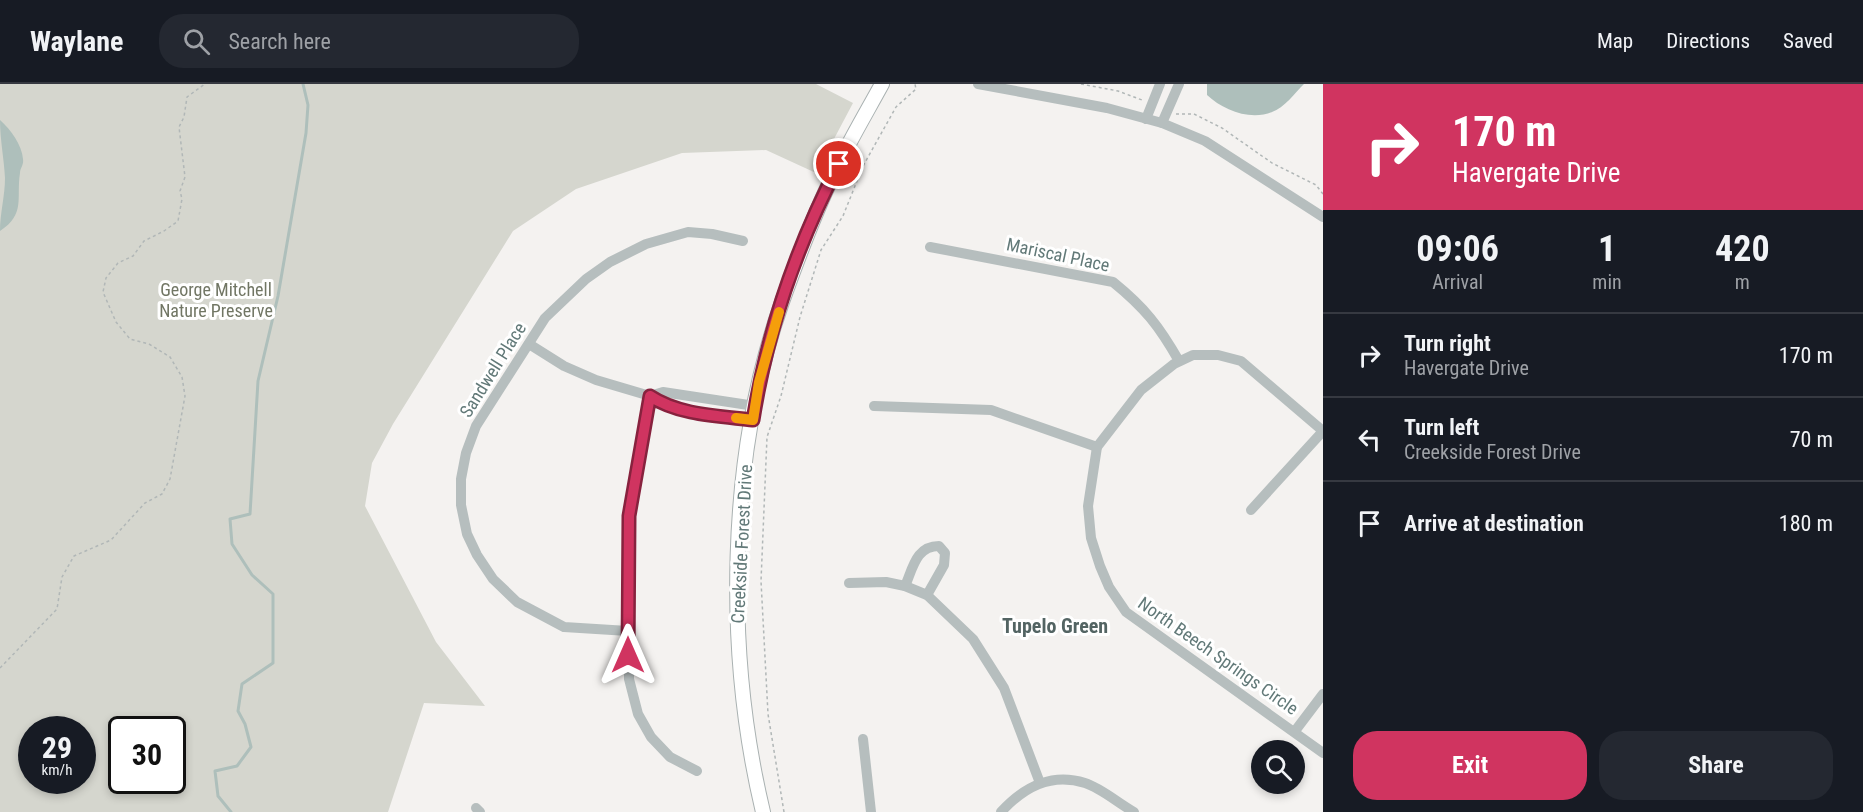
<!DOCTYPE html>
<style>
:root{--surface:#171b24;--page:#242831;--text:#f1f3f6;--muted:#9ea1a6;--line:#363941;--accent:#d03460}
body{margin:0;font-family:"Roboto Condensed",sans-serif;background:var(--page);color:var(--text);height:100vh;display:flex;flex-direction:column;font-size:22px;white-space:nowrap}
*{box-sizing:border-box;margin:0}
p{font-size:20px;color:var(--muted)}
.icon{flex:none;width:33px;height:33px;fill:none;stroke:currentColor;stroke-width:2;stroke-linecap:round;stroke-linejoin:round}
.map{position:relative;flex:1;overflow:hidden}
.side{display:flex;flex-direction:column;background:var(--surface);width:540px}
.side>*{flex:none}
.banner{background:#d03460;color:#fff;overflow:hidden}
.fabs{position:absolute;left:1251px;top:656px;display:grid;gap:12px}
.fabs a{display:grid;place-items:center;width:54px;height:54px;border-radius:50%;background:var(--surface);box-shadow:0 3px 9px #0003;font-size:30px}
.speed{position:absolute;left:18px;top:632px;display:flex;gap:12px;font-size:30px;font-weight:700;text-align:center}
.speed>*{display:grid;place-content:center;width:78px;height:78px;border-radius:50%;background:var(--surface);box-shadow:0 3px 9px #0003;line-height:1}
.speed small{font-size:15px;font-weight:400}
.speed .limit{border:3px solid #111;border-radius:9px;background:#fff;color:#111}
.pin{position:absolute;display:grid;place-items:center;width:51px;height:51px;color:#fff;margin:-26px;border:3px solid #fff;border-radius:50%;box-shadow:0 2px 6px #0007}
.me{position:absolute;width:66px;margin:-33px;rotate:0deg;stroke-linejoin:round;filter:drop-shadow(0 0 4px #0008)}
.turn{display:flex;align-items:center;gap:21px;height:126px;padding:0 30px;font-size:27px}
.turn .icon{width:78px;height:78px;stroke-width:2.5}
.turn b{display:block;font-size:42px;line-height:51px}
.eta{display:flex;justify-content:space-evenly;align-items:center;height:102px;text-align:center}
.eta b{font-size:36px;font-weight:700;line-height:42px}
.action{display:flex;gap:12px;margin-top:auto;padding:12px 30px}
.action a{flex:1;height:69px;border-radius:24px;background:var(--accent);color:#fff;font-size:24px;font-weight:700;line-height:69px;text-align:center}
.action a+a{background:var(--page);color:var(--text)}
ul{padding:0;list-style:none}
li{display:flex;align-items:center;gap:18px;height:84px;padding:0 30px;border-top:2px solid var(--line)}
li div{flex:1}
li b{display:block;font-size:22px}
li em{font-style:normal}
header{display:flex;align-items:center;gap:36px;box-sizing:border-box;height:84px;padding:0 30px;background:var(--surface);border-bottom:2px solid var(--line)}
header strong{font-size:28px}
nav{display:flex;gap:33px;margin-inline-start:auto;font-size:21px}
.search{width:420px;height:54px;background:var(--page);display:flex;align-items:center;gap:15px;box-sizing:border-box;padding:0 21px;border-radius:24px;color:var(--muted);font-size:22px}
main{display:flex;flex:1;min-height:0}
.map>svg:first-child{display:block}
.green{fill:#d5d6ce;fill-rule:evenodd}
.water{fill:#aebfbb}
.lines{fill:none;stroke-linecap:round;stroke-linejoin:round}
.stream{stroke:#aebfbb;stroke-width:3}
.major-casing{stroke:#a9b1b1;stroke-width:16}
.path{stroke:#b1b7b7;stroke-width:1.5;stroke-dasharray:3 3;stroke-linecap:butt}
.minor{stroke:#b6bebe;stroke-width:10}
.major{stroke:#fff;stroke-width:14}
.route-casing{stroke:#87223e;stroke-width:15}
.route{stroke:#d03460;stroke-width:10}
.slow{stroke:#f59e0b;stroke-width:10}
.labels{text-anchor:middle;stroke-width:6;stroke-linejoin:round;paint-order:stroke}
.street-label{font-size:18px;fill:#627978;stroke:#fff}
.park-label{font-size:18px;fill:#717664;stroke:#fff}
.neighbourhood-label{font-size:20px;font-weight:bold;fill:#536463;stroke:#fff}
</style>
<header>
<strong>Waylane</strong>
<div class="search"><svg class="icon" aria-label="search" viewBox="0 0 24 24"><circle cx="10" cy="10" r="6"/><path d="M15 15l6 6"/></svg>Search here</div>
<nav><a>Map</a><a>Directions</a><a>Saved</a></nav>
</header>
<main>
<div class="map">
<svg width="1323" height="728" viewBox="0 0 1323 728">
<rect width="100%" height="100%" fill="#f4f2f0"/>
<path class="green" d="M0,0H816L853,19L816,89L766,66L682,69L576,105L513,147L393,340L372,379L365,422L436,558L485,622L424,619L388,728H0ZM32,645H82V696H32ZM122,645H172V696H122Z"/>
<g class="water">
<path d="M1207,0H1304C1295,9 1284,24 1272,28C1250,37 1223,26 1207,11Z"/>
<path d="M0,36C11,46 22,61 23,75C24,81 20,84 20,89C16,114 26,130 0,147C0,129 5,112 5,94C4,74 0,56 0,36Z"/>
</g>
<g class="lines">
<path class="stream" d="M231,728L218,712L215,687L237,682L251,663L245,640L238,627L242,600L273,579V510L252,491L232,460L230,435L250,430L258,297L278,212L306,49L308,21L303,0"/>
<defs>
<path id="major" d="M763,728C725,569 727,374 782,218C796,179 811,138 829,100C844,66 864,33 882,0"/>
</defs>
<use href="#major" class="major-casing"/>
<g class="path">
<path d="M1081,0L1118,7L1142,16"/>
<path d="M1176,30H1194L1222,44L1272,79L1316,101L1323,110"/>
<path d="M0,584L57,525L62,493L74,472L111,456L145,419L162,410L170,395L185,312L182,293L170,273L149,260L130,255L116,238L103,208L106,194L118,179L133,172L144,157L164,147L178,137L182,115L180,107L185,93L179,43L184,33L187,13L205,0"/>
<path d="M784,728L768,630L761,497L767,353L781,312L800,233L821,166L843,132L863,82L896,23L916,5L915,0"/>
</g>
<g class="minor">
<path d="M978,0L1107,24L1162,39L1205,57L1323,133"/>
<path d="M1146,35L1160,0"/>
<path d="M1162,39L1179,0"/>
<path d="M930,163L1113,198C1145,224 1159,242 1179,277"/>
<path d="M529,260L564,282L596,296L650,312L661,319L711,332L753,336"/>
<path d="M650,312L629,432V595L638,630L651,653L670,673L697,687"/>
<path d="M650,312L663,308L755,322"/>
<path d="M874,322L991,326L1097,363"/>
<path d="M1323,347L1241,277L1218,271H1193L1174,280L1141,306L1097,363L1088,422L1091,454L1100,482L1109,503L1126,528L1323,669"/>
<path d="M1251,426L1323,347"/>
<path d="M849,499L886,498L905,502L927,511L973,555L1004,604L1040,699"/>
<path d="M905,502C913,484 916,462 939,462L945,469L944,481L927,511"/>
<path d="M628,547L564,543L517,518L493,495L477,471L467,450L461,421V395L466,369L476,342L545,234L586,195L610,178L646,160L688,148L712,150L743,157"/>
<path d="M1295,647L1323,610"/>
<path d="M863,655L871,728"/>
<path d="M476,724L480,728"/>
<path d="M1001,728C1023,704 1050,688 1085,699C1101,704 1118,719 1134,728"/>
</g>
<use href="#major" class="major"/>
</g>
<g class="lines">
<defs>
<path id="route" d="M628,571L629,432L650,312C678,331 719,332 753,336C767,248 798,159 839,80"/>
</defs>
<use href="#route" class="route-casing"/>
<use href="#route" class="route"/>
<path class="slow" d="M736,334L753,336L759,298L779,228"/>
</g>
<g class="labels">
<g class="street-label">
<text transform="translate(1058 171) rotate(12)" y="6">Mariscal Place</text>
<text transform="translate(493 286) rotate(-58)" y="6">Sandwell Place</text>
<text transform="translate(742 460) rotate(-87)" y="6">Creekside Forest Drive</text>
<text transform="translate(1218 572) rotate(35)" y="6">North Beech Springs Circle</text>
</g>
<g class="park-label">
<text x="216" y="212">George Mitchell<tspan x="216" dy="21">Nature Preserve</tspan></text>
</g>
<g class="neighbourhood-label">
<text x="1055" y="549">Tupelo Green</text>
</g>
</g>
</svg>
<div class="fabs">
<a><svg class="icon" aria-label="search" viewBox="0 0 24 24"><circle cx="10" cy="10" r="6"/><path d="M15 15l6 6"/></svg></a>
</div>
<div class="speed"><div>29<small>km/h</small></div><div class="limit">30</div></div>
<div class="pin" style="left:839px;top:80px;background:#d93025"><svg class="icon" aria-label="arrive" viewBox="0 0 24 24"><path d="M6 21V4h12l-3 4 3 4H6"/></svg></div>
<svg class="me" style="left:628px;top:571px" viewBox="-20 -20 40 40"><path d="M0-17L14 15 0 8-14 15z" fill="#d03460" stroke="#fff" stroke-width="4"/></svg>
</div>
<section class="side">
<div class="banner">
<div class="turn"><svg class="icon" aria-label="right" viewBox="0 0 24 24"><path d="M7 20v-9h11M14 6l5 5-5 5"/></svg><div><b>170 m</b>Havergate Drive</div></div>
</div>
<div class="eta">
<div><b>09:06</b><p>Arrival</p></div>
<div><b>1</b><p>min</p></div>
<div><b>420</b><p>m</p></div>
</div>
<ul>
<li><svg class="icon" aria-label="right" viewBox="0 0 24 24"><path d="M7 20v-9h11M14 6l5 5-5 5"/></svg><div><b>Turn right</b><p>Havergate Drive</p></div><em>170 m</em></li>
<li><svg class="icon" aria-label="left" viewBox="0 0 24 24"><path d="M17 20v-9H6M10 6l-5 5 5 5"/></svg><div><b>Turn left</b><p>Creekside Forest Drive</p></div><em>70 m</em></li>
<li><svg class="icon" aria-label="arrive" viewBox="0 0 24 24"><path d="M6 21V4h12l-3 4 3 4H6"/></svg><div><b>Arrive at destination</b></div><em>180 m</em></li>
</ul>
<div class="action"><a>Exit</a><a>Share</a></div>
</section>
</main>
